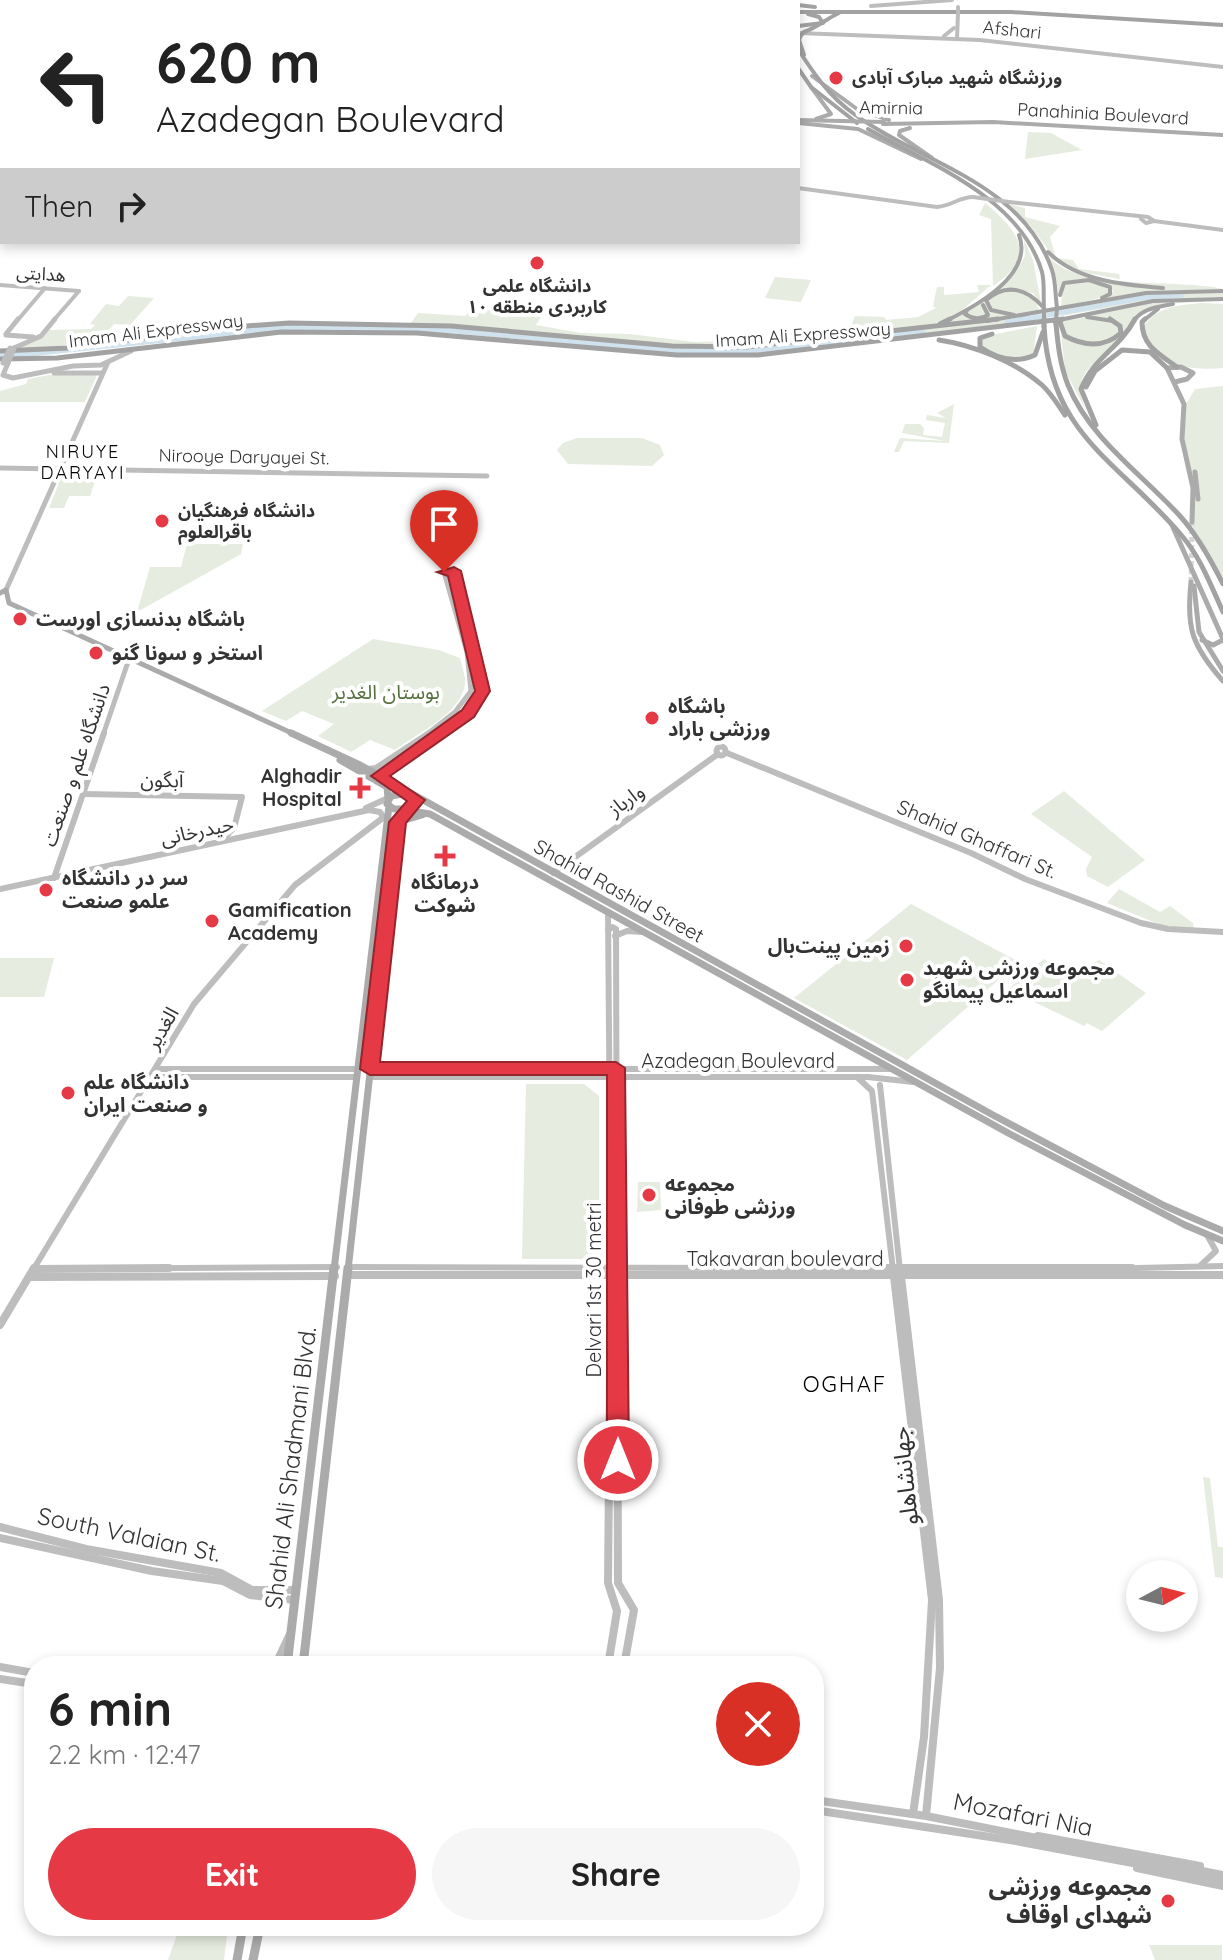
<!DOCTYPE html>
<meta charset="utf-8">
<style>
:root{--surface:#fff;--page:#f6f6f6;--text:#222;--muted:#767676;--accent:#e63946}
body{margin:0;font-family:Quicksand,"Noto Sans Arabic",sans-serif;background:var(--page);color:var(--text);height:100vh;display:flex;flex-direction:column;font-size:30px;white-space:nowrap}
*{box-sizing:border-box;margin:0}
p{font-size:26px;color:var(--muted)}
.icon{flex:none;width:44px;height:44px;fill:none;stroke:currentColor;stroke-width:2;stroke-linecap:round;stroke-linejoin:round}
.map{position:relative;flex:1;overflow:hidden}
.drawer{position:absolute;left:24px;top:1656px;width:800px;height:280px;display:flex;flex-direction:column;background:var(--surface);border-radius:32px;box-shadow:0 4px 12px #0003}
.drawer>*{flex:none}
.top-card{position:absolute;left:0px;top:0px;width:800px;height:244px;box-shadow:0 4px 12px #0003;background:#fff;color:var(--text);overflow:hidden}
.needle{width:52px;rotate:83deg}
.fabs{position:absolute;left:1126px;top:1560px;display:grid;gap:16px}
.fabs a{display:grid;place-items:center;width:72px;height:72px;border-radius:50%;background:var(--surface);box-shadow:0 4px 12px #0003;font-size:40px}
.pin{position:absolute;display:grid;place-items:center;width:68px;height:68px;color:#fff;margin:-82px -34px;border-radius:50% 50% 50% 0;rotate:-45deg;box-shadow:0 0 8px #0007}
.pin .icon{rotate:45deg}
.me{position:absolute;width:88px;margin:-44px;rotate:0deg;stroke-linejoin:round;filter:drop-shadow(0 0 6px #0008)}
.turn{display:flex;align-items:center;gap:28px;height:168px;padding:0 24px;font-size:36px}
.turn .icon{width:104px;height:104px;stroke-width:2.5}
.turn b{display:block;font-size:56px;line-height:68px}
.then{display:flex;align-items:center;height:76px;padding:0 24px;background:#0003;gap:16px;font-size:30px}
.round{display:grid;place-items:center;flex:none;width:84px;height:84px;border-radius:42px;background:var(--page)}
.head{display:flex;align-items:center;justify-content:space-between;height:136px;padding:0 24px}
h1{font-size:48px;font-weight:800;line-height:60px}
.primary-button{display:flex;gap:16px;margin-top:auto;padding:16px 24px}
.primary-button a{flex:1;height:92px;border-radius:48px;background:var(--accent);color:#fff;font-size:32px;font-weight:800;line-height:92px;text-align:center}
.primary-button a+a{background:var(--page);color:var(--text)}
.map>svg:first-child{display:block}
.green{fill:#e6ecdf}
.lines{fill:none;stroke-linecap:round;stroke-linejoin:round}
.river-far1{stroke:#cfe2ee;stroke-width:5}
.river{stroke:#cfe2ee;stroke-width:7}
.primary-tunnel{stroke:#d6d6d6;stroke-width:5;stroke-dasharray:5 3;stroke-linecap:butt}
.secondary-far3{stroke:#bdbdbd;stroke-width:4}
.secondary-far2{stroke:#bdbdbd;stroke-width:5}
.secondary-far1{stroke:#bdbdbd;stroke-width:6}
.secondary{stroke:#bdbdbd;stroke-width:8}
.primary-far3{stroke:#ababab;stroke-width:4}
.primary-far2{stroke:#ababab;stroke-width:5}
.primary-far1{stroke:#ababab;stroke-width:7}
.primary{stroke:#ababab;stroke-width:9}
.trunk-far1{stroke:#a2a2a2;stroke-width:4}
.trunk{stroke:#a2a2a2;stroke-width:5}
.secondary-bridge-far1{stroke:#bdbdbd;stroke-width:4}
.secondary-bridge{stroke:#bdbdbd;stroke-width:5}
.primary-bridge{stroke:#ababab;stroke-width:4}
.trunk-bridge-far1{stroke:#a2a2a2;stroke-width:4}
.trunk-bridge{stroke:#a2a2a2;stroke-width:5}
.route{fill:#e63946;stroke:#96252e;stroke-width:2}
.poi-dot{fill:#e63946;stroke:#fff;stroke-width:3}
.labels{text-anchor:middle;stroke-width:8;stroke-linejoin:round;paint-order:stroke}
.far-street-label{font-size:18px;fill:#333;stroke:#fff}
.far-poi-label{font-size:18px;font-weight:bold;fill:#333;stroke:#fff;text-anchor:start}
.far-neighbourhood-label{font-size:18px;letter-spacing:2px;fill:#000;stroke:#fff}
.poi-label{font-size:20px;font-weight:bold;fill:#333;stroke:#fff;text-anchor:start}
.park-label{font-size:20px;fill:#56703f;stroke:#fff}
.street-label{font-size:20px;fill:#333;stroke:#fff}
.neighbourhood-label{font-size:22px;letter-spacing:2px;fill:#000;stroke:#fff}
.near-street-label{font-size:24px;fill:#333;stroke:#fff}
.near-poi-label{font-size:24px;font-weight:bold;fill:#333;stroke:#fff;text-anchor:end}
</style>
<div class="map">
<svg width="1223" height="1960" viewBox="0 0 1223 1960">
<rect width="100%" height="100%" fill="#fff"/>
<g class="green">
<path d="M1028,132L1051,133L1082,150L1025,159Z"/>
<path d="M985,203C1019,231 1038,256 993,286L991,219L979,215Z"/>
<path d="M1009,204L1025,208V217L1060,226L1050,237L1056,258L1073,260L1079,269L1119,274L1120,279L1080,272L1054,258L1033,229Z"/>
<path d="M1024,240L1033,260L1041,303L1033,293L1010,289L992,293L984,303L998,313L987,304C994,285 1020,287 1034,296L1039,311L982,322L904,330L943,324L965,313L1018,269L1025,256Z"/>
<path d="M1047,254C1073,293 1182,278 1223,289L1151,291L1090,302L1106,298L1113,292L1111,285L1100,281L1110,291L1104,297L1061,307L1063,285L1080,279L1063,283L1059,296L1054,268Z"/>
<path d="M775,277L811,280L801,302L765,298Z"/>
<path d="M977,285H991L958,314L936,323C853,337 764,348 680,345C590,341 501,326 411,323L418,313L465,316L469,312L485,314L488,310L541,317L536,325L581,333L630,334L694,342L751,341L816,334L851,326L855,316L884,317L886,320L918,317L936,308L933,306L937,287H944V295L979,292Z"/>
<path d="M1223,293V297L1152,300L1061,316L1062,311L1158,294Z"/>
<path d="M128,296L154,298L130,325L114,324L98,343L16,349L48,330L91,329L95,325L90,324L106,304L119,306Z"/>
<path d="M1223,300L1166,304L1137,315C1131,320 1131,325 1127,331C1104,366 1062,366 1090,418L1065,371L1061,333L1065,338L1106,344L1122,334L1123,329L1107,318L1079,317L1155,302Z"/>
<path d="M1203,303L1223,304V368C1187,371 1157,366 1142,329C1156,306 1178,305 1203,303Z"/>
<path d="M1037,316V322L760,353H668L509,336L423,331H261L259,326L461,328L711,349L793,345Z"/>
<path d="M1090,317L1107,320L1120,328L1117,335L1094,344L1066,335L1061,321Z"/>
<path d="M1037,326L1033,356L1008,359L983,348L980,341L991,335Z"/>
<path d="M49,375H97L85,402H0V391L26,384L28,379Z"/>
<path d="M1223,386V584L1193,528L1195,494L1192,472L1184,451L1186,404L1195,389Z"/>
<path d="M954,404L949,443L904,441L899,452H894L900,438L945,441L902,433L905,424H920L924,428L923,435L942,437L945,423L926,420L927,415L946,418L937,413Z"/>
<path d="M577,438H642L660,445L664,455L652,466L568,464L557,450L563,443Z"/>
<path d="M81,472H98L90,496H69L64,508H49L62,475L79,478Z"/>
<path d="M187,544H243L241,554L137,612L150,567H181Z"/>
<path d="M373,639L439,650L460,658C462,667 466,676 465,684C462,713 416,734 395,750L370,740L351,752L318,736L334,724L302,711L286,721L262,711Z"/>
<path d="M1064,791L1145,860L1108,887L1087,876L1086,869L1092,857L1031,814Z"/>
<path d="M1119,889L1160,912L1170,906L1193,923L1194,930L1161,925L1107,903Z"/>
<path d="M911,904L1019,962L907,1060L794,998Z"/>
<path d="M0,958H54L44,997H0Z"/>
<path d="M1044,959L1070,976L1099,960L1146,993L1102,1031L1087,1023L1084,1026L1008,989Z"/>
<path d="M526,1084H584L599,1096V1259H522Z"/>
<path d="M638,1182H660L661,1210L637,1212Z"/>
<path d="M1203,1477L1210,1478L1218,1547H1223V1578L1215,1577Z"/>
<path d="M180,1926H228L224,1960H168Z"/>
<path d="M1149,1945H1222V1960H1155Z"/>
</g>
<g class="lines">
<path class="river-far1" d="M1016,321L1141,298L1182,295"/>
<g class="river">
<path d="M1008,323L1027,319"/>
<path d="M0,356L274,328L456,330L698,352L780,349L922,333"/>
</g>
<path class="primary-tunnel" d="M1191,582L1192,522"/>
<g class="secondary-far3">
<path d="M871,6L952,0"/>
<path d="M798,33L980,40L1223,67"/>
<path d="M944,36L954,28"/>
<path d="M957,39L958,13"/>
<path d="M798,188L937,207C952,206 959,197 973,197"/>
<path d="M0,191L2,188"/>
<path d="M1009,202L1148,217L1154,221"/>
<path d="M1141,219L1146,223L1154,221L1223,230"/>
<path d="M0,285L79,291"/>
<path d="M17,321L45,288"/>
<path d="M53,321L79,291"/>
</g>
<g class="secondary-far2">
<path d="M6,334L18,319"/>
<path d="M6,335L33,337"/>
<path d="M14,348L41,336L55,319"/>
<path d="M8,363L3,375L13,378L73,366L101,365L131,351"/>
<path d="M54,373H102"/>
<path d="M0,468L487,476"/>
<path d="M6,590L108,362"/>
<path d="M103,735L128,662"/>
<path d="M426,735L455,712L471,691L467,652L444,572L454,571L476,651L482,691L467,713L441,735"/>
</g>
<g class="secondary-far1">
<circle cx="721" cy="751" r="4.5"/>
<path d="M727,753L971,853L1025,879L1141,923L1168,929L1223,932"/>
<path d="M368,769L376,768L429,733"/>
<path d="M379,776L443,733"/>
<path d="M83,794L242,797L234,828L222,840"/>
<path d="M366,808L388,798"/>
<path d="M553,873L718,754"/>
<path d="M54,878L104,733"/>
<path d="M0,889L369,810L380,812L384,818"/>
<path d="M608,912L611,1270"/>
<path d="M608,930L612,927L616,929L617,1270"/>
<path d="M615,936L627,931L642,932"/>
<path d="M157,1069H357"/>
<path d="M370,1069H890"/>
<path d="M152,1077H356"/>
<path d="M369,1077H868L913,1082"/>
<path d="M857,1077L872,1091L893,1270"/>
<path d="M880,1085L900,1270"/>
<path d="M1201,1265L1216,1251L1207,1235"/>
<path d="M348,1267L1094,1269L1223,1266"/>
<path d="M36,1269L337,1267"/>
<path d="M33,1270L194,1004L295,885L384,817"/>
</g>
<g class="secondary">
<path d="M617,1268L618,1583L634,1610L624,1666"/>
<path d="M765,1268H1132"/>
<path d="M893,1268L932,1600L924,1737L913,1814"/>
<path d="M900,1268L939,1600L940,1668L926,1816"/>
<path d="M36,1269L169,1268"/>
<path d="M348,1275H1223"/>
<path d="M31,1277L335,1276"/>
<path d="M0,1325L34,1268"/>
<path d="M0,1527L86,1549L221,1573L252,1590H295"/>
<path d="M0,1538L152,1571L223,1581L250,1595L294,1600"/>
<path d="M275,1666L289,1636"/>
<path d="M608,1666L617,1611L608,1583L611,1268"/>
<path d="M0,1667L34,1673"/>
<path d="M0,1679L34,1684"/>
<path d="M814,1800L926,1816L1223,1875"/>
<path d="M814,1810L1010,1840L1223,1880"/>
<path d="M1038,1836L1200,1866"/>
<path d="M1137,1868L1223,1886"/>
</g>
<g class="primary-far3">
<path d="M812,76L857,109L889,120"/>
<path d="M811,87L831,114L816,119"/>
<path d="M798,123L858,129L921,159"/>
<path d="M883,124L993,122L1223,135"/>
<path d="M910,128L900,131L899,135L932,158"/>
</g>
<g class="primary-far2">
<path d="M1175,382L1187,379L1193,373L1181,367L1167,368L1184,404L1182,439L1193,488L1192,522"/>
<path d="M1195,472L1198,499"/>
<path d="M1172,525L1223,639"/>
<path d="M1191,582C1186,628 1192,646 1223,681"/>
<path d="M1194,586L1199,632L1223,671"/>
<path d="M0,593L6,590L9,603L296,735"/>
<path d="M1202,640L1213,645L1223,640"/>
</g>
<g class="primary-far1">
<path d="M291,733L360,765L993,1115L1165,1206L1223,1231"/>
<path d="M340,760L387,787L388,798"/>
<path d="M408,793L416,800L409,809H394L387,804L391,796Z"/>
<path d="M398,822L422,815"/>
<path d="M334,1270L389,806"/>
<path d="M348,1270L398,822L406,810L430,814L1010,1134L1185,1225L1223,1241"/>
</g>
<g class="primary">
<path d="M287,1666L334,1268"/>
<path d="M303,1666L348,1268"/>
<path d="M237,1960L243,1926"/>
<path d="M253,1960L260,1926"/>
</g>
<g class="trunk-far1">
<path d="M173,0L186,2"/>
<path d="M202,0L213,2"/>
<path d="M784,0L787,2"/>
<path d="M49,2L52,0"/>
<path d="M57,2L60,0"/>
<path d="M75,2L110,0"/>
<path d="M798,5L815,7"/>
<path d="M798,12H1011L1223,25"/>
<path d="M798,26L823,23L819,17L808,14"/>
<path d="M804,32C818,27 826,19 839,13"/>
<path d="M801,35L799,40L804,55"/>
<path d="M798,49C814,74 829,96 854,114C921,163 1022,182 1052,270C1056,282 1055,295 1057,307"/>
<path d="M798,68L811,87L857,123"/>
<path d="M0,83L2,80"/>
<path d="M0,97L2,94"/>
<path d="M868,129C929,164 1020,197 1042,272C1045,284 1043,297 1044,309"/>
<path d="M1048,252C1077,281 1124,285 1163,288"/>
<path d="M1060,295L1064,283L1089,280L1110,287V294L1102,298"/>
<path d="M967,310L965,314C972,319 981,320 988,315L983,305"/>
<path d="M1014,315L991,310L986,300C1006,283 1026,288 1043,307"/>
<path d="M1087,317L1113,321"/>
<path d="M946,321C976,306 1034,275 1019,235"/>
<path d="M987,321L1146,293L1223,291"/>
<path d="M1054,321L1153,301L1223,299"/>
<path d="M1134,321C1142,308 1159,307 1173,304"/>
<path d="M1143,321L1158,309"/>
</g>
<g class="trunk">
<path d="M1145,319L1142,322C1142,346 1159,354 1177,367"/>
<path d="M1060,322L1065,336C1084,346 1104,348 1121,333L1120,326L1110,319"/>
<path d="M940,324L950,319"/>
<path d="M1056,324C1058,345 1060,365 1068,385C1090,439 1142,474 1180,516C1198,536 1211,560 1223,584"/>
<path d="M1044,326C1050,436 1119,461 1182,536C1201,558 1211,586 1223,612"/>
<path d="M992,334L980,338V347C997,359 1015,364 1035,355L1043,332"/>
<path d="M939,340C973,345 1016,362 1042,385C1051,393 1058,405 1065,415"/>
<path d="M0,351L68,348L219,328L289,323L451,326L672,346L746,347L998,319"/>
<path d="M0,359L57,358L281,332L417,333L677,355H758L1063,319"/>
<path d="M1086,387L1095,371L1122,350L1150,352L1167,368"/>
<path d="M1096,425L1081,389C1094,357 1119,349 1135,319"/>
</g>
<g class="secondary-bridge-far1">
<path d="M958,7V13"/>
<path d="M973,197L1009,202"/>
</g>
<g class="secondary-bridge">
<path d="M3,363L10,348"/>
<path d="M8,363L14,348"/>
</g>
<path class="primary-bridge" d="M798,120L884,122"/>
<g class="trunk-bridge-far1">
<path d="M66,0L75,2"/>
<path d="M801,35L804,32"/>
<path d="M1044,309V321"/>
<path d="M1056,321L1057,307"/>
</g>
<g class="trunk-bridge">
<path d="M1044,319V326"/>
<path d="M1056,324V319"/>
</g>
</g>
<path class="route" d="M454,567L461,571L490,691L474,717L390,776L425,800L406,823L380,1062H616L625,1068L629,1460L626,1466L618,1469L610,1466L607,1460V1075H370L360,1069L389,822L407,801L371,776L462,710L475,691L448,576L437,572Z"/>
<g class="poi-dot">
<circle cx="836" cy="78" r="8"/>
<circle cx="537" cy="263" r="8"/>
<circle cx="162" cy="521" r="8"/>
<circle cx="20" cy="619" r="8"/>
<circle cx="96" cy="653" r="8"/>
<circle cx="652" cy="718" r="8"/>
<path d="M356 776h8v8h8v8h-8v8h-8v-8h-8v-8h8z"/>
<path d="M441 844h8v8h8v8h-8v8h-8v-8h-8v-8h8z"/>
<circle cx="46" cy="890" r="8"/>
<circle cx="212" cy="921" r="8"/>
<circle cx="906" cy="946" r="8"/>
<circle cx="907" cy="980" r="8"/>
<circle cx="68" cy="1093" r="8"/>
<circle cx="649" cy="1195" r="8"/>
<circle cx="1168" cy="1901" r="8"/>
</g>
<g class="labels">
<g class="far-street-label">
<text transform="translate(1012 30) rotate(6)" y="6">Afshari</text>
<text transform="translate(891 108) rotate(1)" y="6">Amirnia</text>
<text transform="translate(1103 114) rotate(3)" y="6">Panahinia Boulevard</text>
<text transform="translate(41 274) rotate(4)" y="6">هدایتی</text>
<text transform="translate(156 331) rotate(-7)" y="6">Imam Ali Expressway</text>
<text transform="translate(803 335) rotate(-4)" y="6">Imam Ali Expressway</text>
<text transform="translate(244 457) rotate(1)" y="6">Nirooye Daryayei St.</text>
</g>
<g class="far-poi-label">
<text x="852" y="84">ورزشگاه شهید مبارک آبادی</text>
<text x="537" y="292" text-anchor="middle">دانشگاه علمی<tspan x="537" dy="21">کاربردی منطقه ۱۰</tspan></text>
<text x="178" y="517">دانشگاه فرهنگیان<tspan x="178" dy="21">باقرالعلوم</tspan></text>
</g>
<g class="far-neighbourhood-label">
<text x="83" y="458">NIRUYE<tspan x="83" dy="21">DARYAYI</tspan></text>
</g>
<g class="poi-label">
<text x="36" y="626">باشگاه بدنسازی اورست</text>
<text x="112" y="660">استخر و سونا گنو</text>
<text x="668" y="713">باشگاه<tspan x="668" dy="23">ورزشی باراد</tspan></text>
<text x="342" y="783" text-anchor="end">Alghadir<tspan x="342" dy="23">Hospital</tspan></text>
<text x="62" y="885">سر در دانشگاه<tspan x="62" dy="23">علمو صنعت</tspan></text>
<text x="445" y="889" text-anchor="middle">درمانگاه<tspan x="445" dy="23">شوکت</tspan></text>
<text x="228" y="917">Gamification<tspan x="228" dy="23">Academy</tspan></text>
<text x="890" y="953" text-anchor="end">زمین پینت‌بال</text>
<text x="923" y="975">مجموعه ورزشی شهید<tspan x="923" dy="23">اسماعیل پیمانگو</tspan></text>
<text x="84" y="1089">دانشگاه علم<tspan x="84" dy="23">و صنعت ایران</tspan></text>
<text x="665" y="1191">مجموعه<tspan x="665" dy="23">ورزشی طوفانی</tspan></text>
</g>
<g class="park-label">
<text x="386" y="699">بوستان الغدیر</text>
</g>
<g class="street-label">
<text transform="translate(76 765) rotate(-71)" y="7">دانشگاه علم و صنعت</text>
<text transform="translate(162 780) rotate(1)" y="7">آبگون</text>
<text transform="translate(626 800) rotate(-36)" y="7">وارباز</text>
<text transform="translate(197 831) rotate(-12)" y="7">حیدرخانی</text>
<text transform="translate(977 839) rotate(23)" y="7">Shahid Ghaffari St.</text>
<text transform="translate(619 891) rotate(29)" y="7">Shahid Rashid Street</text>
<text transform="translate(162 1028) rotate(-60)" y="7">الغدیر</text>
<text x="738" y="1068">Azadegan Boulevard</text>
<text x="785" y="1266">Takavaran boulevard</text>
<text transform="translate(594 1290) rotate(-90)" y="7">Delvari 1st 30 metri</text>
</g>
<g class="neighbourhood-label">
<text x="845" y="1392">OGHAF</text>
</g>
<g class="near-street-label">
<text transform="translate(291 1468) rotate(-83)" y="8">Shahid Ali Shadmani Blvd.</text>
<text transform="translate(905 1476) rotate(-96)" y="8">جهانشاهلو</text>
<text transform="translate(129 1535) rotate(12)" y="8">South Valaian St.</text>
<text transform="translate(1023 1815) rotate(11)" y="8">Mozafari Nia</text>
</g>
<g class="near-poi-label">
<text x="1152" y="1895">مجموعه ورزشی<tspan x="1152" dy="28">شهدای اوقاف</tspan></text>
</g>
</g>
</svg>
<div class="fabs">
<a><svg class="needle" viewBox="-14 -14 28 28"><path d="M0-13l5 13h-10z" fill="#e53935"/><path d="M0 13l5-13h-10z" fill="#767676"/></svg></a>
</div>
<div class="pin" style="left:444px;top:572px;background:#d93025"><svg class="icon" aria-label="arrive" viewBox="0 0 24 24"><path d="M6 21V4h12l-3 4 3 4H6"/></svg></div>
<svg class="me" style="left:618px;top:1460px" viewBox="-20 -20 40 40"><circle r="17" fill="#e63946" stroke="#fff" stroke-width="3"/><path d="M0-11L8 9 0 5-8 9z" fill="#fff"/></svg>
<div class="top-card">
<div class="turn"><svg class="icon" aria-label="left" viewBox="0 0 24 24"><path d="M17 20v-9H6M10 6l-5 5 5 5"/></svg><div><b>620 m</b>Azadegan Boulevard</div></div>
<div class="then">Then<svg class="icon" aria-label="right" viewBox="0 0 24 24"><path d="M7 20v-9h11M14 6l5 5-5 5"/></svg></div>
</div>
<section class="drawer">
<div class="head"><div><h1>6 min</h1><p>2.2 km · 12:47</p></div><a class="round" style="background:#d93025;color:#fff"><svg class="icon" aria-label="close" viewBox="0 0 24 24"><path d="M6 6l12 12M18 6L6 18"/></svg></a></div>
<div class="primary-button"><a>Exit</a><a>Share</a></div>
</section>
</div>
